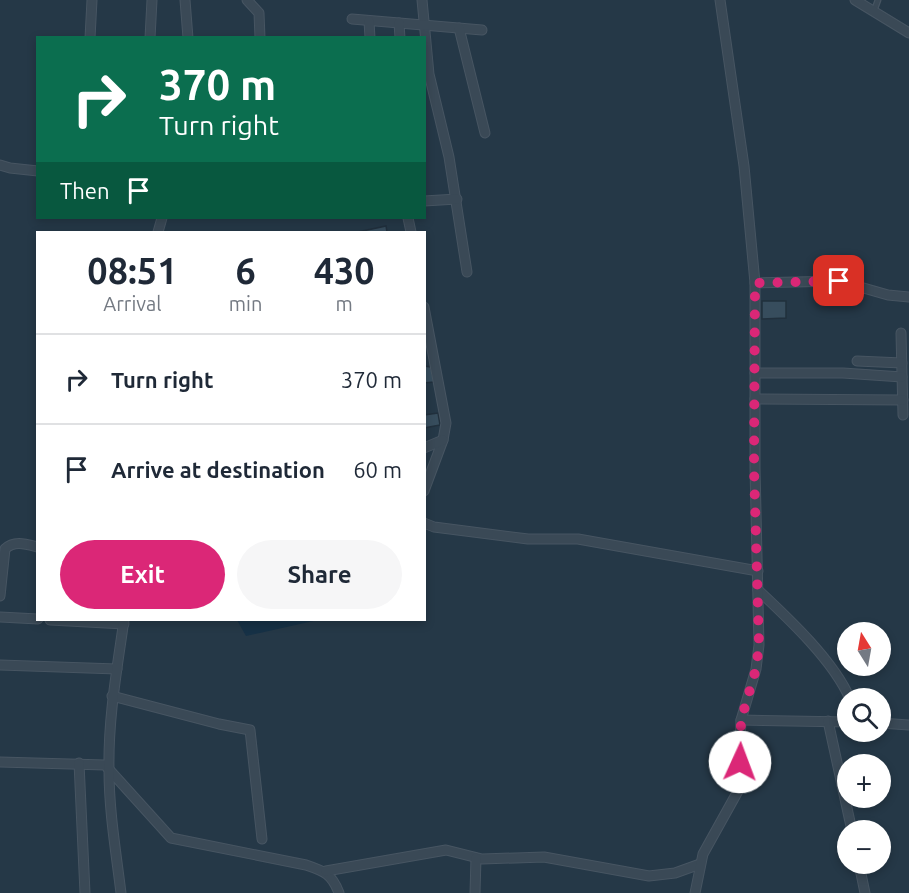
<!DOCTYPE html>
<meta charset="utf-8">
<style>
:root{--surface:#fff;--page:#f6f6f7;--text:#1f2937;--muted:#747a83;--line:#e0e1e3;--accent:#db2777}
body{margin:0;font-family:Ubuntu,sans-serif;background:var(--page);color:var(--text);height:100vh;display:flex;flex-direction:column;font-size:22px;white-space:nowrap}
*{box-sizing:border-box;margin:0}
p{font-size:20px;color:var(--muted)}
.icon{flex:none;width:33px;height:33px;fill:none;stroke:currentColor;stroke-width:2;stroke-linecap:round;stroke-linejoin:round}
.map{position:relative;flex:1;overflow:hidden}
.details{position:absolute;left:36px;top:231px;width:390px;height:390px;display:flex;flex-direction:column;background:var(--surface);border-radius:0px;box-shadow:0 3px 9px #0003}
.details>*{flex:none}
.top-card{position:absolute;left:36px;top:36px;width:390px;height:183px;border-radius:0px;box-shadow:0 3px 9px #0003;background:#0b6e4f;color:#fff;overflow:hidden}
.needle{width:39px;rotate:349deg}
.fabs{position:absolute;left:837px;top:622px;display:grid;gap:12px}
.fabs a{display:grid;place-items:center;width:54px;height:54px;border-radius:50%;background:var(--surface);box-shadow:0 3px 9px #0003;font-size:30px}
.pin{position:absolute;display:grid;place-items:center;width:51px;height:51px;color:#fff;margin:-26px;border-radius:12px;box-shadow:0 3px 9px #0006}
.me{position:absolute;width:66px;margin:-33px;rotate:2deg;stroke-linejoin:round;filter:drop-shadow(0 0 4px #0008)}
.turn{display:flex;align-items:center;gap:21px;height:126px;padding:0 24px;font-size:27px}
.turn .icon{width:78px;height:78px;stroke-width:2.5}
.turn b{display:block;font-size:42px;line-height:51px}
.then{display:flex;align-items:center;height:57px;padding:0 24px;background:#0003;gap:12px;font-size:22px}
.eta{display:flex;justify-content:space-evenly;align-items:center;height:102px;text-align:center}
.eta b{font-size:36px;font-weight:600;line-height:42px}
.action{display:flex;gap:12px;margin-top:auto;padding:12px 24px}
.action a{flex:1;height:69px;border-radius:36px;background:var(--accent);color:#fff;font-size:24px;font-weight:600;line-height:69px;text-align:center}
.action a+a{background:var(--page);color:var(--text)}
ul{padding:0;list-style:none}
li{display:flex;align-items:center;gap:18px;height:90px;padding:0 24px;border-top:2px solid var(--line)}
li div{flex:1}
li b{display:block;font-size:22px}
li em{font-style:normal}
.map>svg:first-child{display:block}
.water{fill:#163146}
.building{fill:#374d5d;stroke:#21303d;stroke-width:1.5}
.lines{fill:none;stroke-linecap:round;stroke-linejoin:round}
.service-casing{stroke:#475562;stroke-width:7}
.minor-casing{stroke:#475562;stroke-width:11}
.service{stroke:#3a4956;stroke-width:4.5}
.minor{stroke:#3a4956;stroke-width:9}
.route{stroke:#db2777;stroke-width:10;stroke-dasharray:0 18}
</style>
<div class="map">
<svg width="909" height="893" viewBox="0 0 909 893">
<rect width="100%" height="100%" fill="#253847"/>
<path class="water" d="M237,620H318L246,636Z"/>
<g class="building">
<path d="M386,226L387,232H358Z"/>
<path d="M762,301H786V318L762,319Z"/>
<path d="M424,366L431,367L434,382L424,383Z"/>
<path d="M438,413L440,425L424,428V415Z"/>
</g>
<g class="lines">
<defs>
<path id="service" d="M874,11L878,0"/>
<g id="minor">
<path d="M185,0L188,38"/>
<path d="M247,0L259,13L260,38"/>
<path d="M422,0L429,74L449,157L467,272"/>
<path d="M855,0L909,33"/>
<path d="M352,19L482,30"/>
<path d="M369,21L370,38"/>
<path d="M399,23L400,38"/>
<path d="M459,28L485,133"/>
<path d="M90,38L92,0"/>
<path d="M150,38L152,0"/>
<path d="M0,165L10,168L38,171"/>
<path d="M424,201L457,199"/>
<path d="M408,218L411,232"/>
<path d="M158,232L162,218"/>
<path d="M755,283L839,281L888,295L909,297"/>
<path d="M424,307L446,423L443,440L424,491"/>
<path d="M901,333L903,415"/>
<path d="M857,361L902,363"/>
<path d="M755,373H843L902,377"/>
<path d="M755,399L903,400"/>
<path d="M424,448L443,440"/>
<path d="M424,523L434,527L528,539H578L758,571"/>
<path d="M758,590C788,618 834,661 850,699"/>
<path d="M0,596L5,549C14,540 26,544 38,547"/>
<path d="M0,617L38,619"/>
<path d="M50,620L124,624"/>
<path d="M0,665L117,669"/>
<path d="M112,696L219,724L250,730L262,839"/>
<path d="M741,720L848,722"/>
<path d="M828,721L852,831"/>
<path d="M880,723L909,725"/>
<path d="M0,762L105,765L171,838L306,865C324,871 332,874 339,893"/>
<path d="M79,763L85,893"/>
<path d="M859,864L865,893"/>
<path d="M326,871L446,850L482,859L544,857L649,876L675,873L700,864"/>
<path d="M121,893C116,852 109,811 109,770C108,719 117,669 124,620"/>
<path d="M475,893L476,858"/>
<path d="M695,893L703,854L738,791L741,720L756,669L759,645L755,468V283L744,166L720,0"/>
</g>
</defs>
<use href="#service" class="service-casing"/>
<use href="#minor" class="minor-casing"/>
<use href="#service" class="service"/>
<use href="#minor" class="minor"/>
</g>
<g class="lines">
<path class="route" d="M740,762L741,720L756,669L759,645L754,468L755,283L839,281"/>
</g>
</svg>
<div class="fabs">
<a><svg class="needle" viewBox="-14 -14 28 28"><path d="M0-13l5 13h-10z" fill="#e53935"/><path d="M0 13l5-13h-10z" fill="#747a83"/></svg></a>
<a><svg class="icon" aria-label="search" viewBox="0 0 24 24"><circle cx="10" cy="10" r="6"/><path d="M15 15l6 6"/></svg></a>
<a>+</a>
<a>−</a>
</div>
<div class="pin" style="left:839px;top:281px;background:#d93025"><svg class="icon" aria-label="arrive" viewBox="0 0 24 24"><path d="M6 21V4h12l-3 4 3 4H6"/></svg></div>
<svg class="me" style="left:740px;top:762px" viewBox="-20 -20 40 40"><circle r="19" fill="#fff"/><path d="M0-13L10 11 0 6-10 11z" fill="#db2777"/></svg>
<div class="top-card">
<div class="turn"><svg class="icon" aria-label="right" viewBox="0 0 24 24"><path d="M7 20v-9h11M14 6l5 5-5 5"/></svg><div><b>370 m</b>Turn right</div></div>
<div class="then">Then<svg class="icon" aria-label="arrive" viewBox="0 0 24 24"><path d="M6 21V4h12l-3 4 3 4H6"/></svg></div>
</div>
<section class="details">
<div class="eta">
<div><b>08:51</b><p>Arrival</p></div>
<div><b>6</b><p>min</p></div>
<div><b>430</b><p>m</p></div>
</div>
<ul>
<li><svg class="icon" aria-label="right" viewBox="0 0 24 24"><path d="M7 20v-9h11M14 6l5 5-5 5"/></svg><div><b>Turn right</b></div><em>370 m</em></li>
<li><svg class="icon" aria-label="arrive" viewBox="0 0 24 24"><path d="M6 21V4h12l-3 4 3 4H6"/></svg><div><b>Arrive at destination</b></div><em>60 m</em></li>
</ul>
<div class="action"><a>Exit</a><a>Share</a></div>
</section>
</div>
